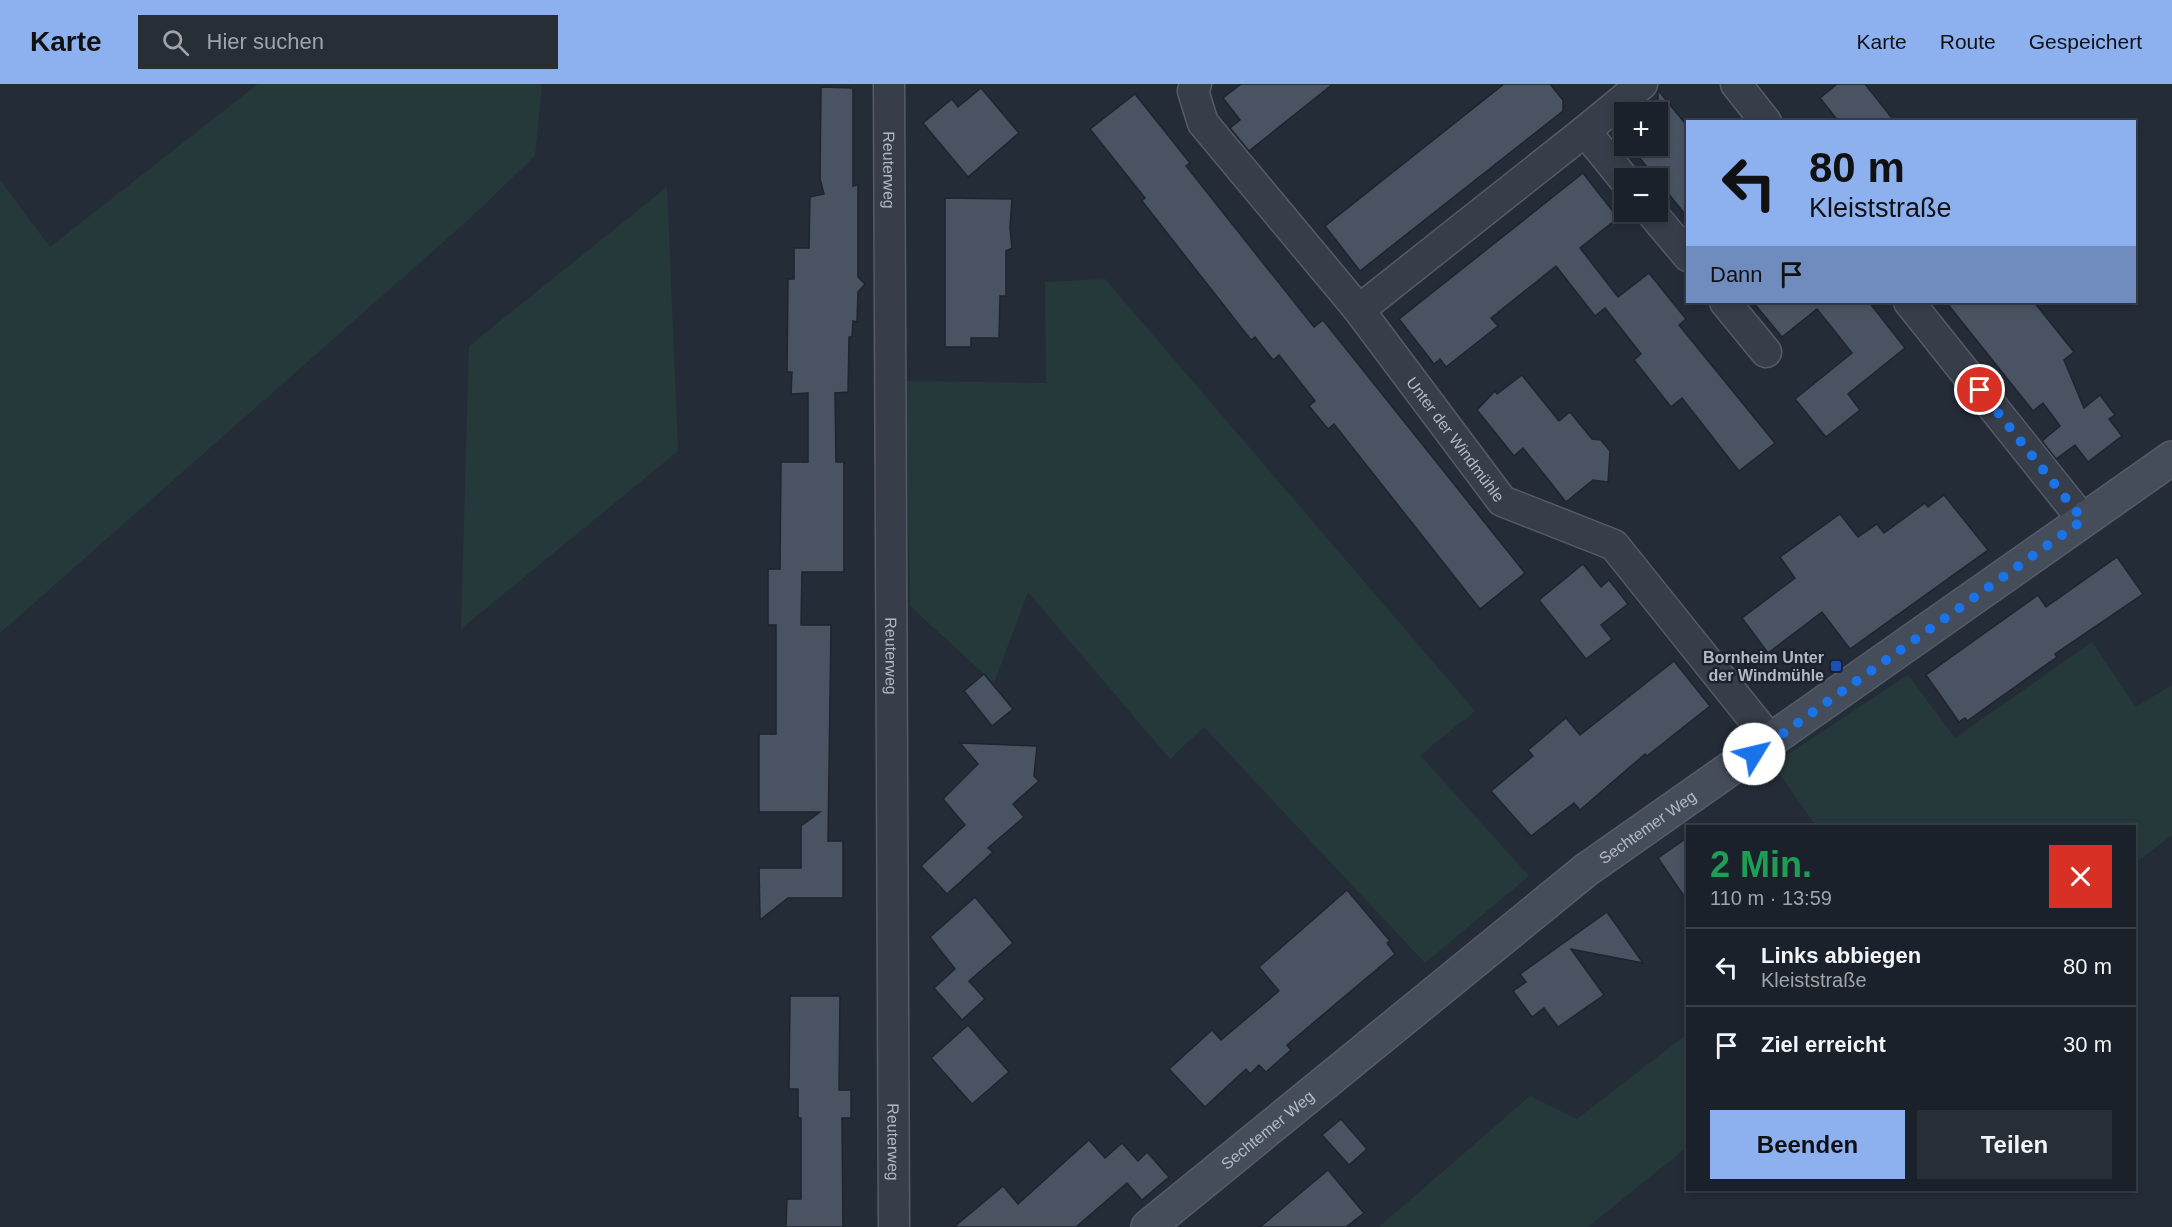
<!DOCTYPE html>
<html lang="de">
<meta charset="utf-8">
<style>
:root{--surface:#1b212a;--page:#282e36;--text:#f1f3f6;--muted:#a0a3a8;--line:#393e47;--accent:#8db0ef}
body{margin:0;font-family:Arial,sans-serif;background:var(--page);color:var(--text);height:100vh;display:flex;flex-direction:column;font-size:22px;white-space:nowrap}
*{box-sizing:border-box;margin:0}
p{font-size:20px;color:var(--muted)}
.icon{flex:none;width:33px;height:33px;fill:none;stroke:currentColor;stroke-width:2;stroke-linecap:round;stroke-linejoin:round}
.map{position:relative;flex:1;overflow:hidden}
.details{position:absolute;left:1686px;top:741px;width:450px;height:366px;display:flex;flex-direction:column;background:var(--surface);border-radius:0px;box-shadow:0 3px 9px #0003,0 0 0 2px var(--line)}
.details>*{flex:none}
.hud{position:absolute;left:1686px;top:36px;width:450px;height:183px;border-radius:0px;box-shadow:0 3px 9px #0003,0 0 0 2px var(--line);background:#8db0ef;color:#111;overflow:hidden}
.tools{position:absolute;left:1614px;top:18px;display:grid;gap:12px}
.tools a{display:grid;place-items:center;width:54px;height:54px;border-radius:0px;background:var(--surface);box-shadow:0 3px 9px #0003,0 0 0 2px var(--line);font-size:30px}
.pin{position:absolute;display:grid;place-items:center;width:51px;height:51px;color:#fff;margin:-26px;border:3px solid #fff;border-radius:50%;box-shadow:0 2px 6px #0007}
.me{position:absolute;width:66px;margin:-33px;rotate:54deg;stroke-linejoin:round;filter:drop-shadow(0 0 4px #0008)}
.turn{display:flex;align-items:center;gap:21px;height:126px;padding:0 24px;font-size:27px}
.turn .icon{width:78px;height:78px;stroke-width:2.5}
.turn b{display:block;font-size:42px;line-height:51px}
.then{display:flex;align-items:center;height:57px;padding:0 24px;background:#0003;gap:12px;font-size:22px}
.round{display:grid;place-items:center;flex:none;width:63px;height:63px;border-radius:0px;background:var(--page)}
.head{display:flex;align-items:center;justify-content:space-between;height:102px;padding:0 24px}
h1{font-size:36px;font-weight:700;line-height:45px;color:#1e9e55}
.action{display:flex;gap:12px;margin-top:auto;padding:12px 24px}
.action a{flex:1;height:69px;border-radius:0px;background:var(--accent);color:#111;font-size:24px;font-weight:700;line-height:69px;text-align:center}
.action a+a{background:var(--page);color:var(--text)}
ul{padding:0;list-style:none}
li{display:flex;align-items:center;gap:18px;height:78px;padding:0 24px;border-top:2px solid var(--line)}
li div{flex:1}
li b{display:block;font-size:22px}
li em{font-style:normal}
header{display:flex;align-items:center;gap:36px;box-sizing:border-box;height:84px;padding:0 30px;background:var(--accent);color:#111}
header strong{font-size:28px}
nav{display:flex;gap:33px;margin-inline-start:auto;font-size:21px}
.search{width:420px;height:54px;background:var(--page);display:flex;align-items:center;gap:15px;box-sizing:border-box;padding:0 21px;border-radius:0px;color:var(--muted);font-size:22px}
.map>svg:first-child{display:block}
.green{fill:#26393a}
.building{fill:#4a5362;stroke:#1e2530;stroke-width:1.5}
.lines{fill:none;stroke-linecap:round;stroke-linejoin:round}
.street-casing{stroke:#555c67;stroke-width:33}
.secondary-casing{stroke:#555c67;stroke-width:36}
.street{stroke:#373e49;stroke-width:30}
.secondary{stroke:#454d5b;stroke-width:33}
.route{stroke:#1a73e8;stroke-width:10;stroke-dasharray:0 18}
.transit-dot{fill:#1a4fb4;stroke:#1c232e;stroke-width:2}
.labels{text-anchor:middle;stroke-width:5;stroke-linejoin:round;paint-order:stroke}
.street-label{font-size:16px;fill:#b2b9c5;stroke:#1c232e}
.poi-label{font-size:16px;font-weight:bold;fill:#b2b9c5;stroke:#1c232e;text-anchor:end}
</style>
<header>
<strong>Karte</strong>
<div class="search"><svg class="icon" aria-label="search" viewBox="0 0 24 24"><circle cx="10" cy="10" r="6"/><path d="M15 15l6 6"/></svg>Hier suchen</div>
<nav><a>Karte</a><a>Route</a><a>Gespeichert</a></nav>
</header>
<div class="map">
<svg width="2172" height="1143" viewBox="0 0 2172 1143">
<rect width="100%" height="100%" fill="#242c38"/>
<g class="green">
<path d="M258,0H542L535,72L467,137L0,549V96L50,163Z"/>
<path d="M667,103L678,367L461,545L469,262Z"/>
<path d="M1105,195L1475,627L1420,671L1529,792L1425,879L1204,643L1170,675L1028,508L994,599L910,522L906,297L1046,299L1045,198Z"/>
<path d="M2092,558L2136,623L2172,601V751L2135,779L2134,742H1816L1773,680L1908,591L1955,654Z"/>
<path d="M1687,950V1063L1588,1143H1379L1530,1012L1577,1035Z"/>
</g>
<g class="building">
<path d="M1241,0H1333L1249,67L1230,44L1240,36L1223,14Z"/>
<path d="M1504,0H1550L1563,16V27L1360,187L1325,142Z"/>
<path d="M1837,0H1865L1895,38H1839L1820,14Z"/>
<path d="M821,3L853,4V102L858,101V193L865,200L858,208L857,238L853,237L852,253H849L848,308L835,309L836,378H844V488H802L801,541H831L828,757H843V814H788L760,836L759,784H801V742L820,728H759V650H776V541H768V485H780L781,378H808V309L791,310L792,288H787L788,195H794V164H809L810,113L824,110L820,95Z"/>
<path d="M981,4L1019,49L968,93L923,39L952,15L958,23Z"/>
<path d="M1658,6L1688,43V134L1630,62H1658Z"/>
<path d="M1135,10L1190,79L1186,82L1314,243L1323,236L1525,489L1480,525L1334,340L1328,345L1309,322L1315,317L1279,271L1273,276L1255,253L1251,256L1142,117L1145,114L1090,45Z"/>
<path d="M1583,89L1618,134L1580,164L1618,213L1649,189L1686,235L1679,241L1775,359L1739,387L1682,314L1671,323L1634,276L1641,270L1605,224L1595,232L1556,182L1491,234L1498,242L1446,283L1440,275L1434,280L1399,235Z"/>
<path d="M945,114L1012,115L1010,144L1012,164L1006,167V212H1000L999,254H971V263H945Z"/>
<path d="M1753,218H1869L1905,264L1848,310L1860,326L1826,353L1795,315L1852,269L1817,225L1782,253Z"/>
<path d="M1946,218H2034L2074,268L2064,276L2084,324L2100,311L2115,331L2109,335L2122,352L2088,378L2075,361L2056,375L2042,357L2060,342L2043,319L2033,327Z"/>
<path d="M1522,291L1559,337L1570,328L1592,355L1601,356L1610,367L1608,398L1593,396L1566,418L1523,364L1514,372L1477,326L1495,307L1497,310Z"/>
<path d="M1944,411L1988,466L1850,565L1822,528L1768,569L1742,534L1795,494L1780,473L1840,430L1858,453L1877,440L1884,449L1925,419L1928,423Z"/>
<path d="M2117,473L2143,510L2055,570L2057,573L1967,637L1965,634L1959,638L1926,591L2038,511L2046,523Z"/>
<path d="M1583,480L1601,503L1609,496L1628,520L1601,541L1612,555L1586,575L1539,516Z"/>
<path d="M1674,577L1710,622L1647,672L1645,670L1580,726L1574,719L1531,752L1491,707L1533,672L1528,666L1566,634L1580,651Z"/>
<path d="M984,590L1013,625L992,642L964,607Z"/>
<path d="M960,659L1037,662L1034,692L1039,697L1013,720L1024,733L988,764L993,768L947,810L921,782L965,741L943,715L978,680Z"/>
<path d="M1688,753V818L1658,774Z"/>
<path d="M1347,806L1390,857L1387,859L1395,870L1287,961L1291,966L1266,988L1259,981L1250,990L1246,985L1205,1023L1169,985L1212,946L1221,956L1279,907L1259,883Z"/>
<path d="M975,813L1013,859L969,897L985,915L962,936L934,904L955,885L930,853Z"/>
<path d="M1607,828L1643,879L1571,865L1604,911L1558,943L1544,924L1532,933L1513,907L1526,898L1520,890Z"/>
<path d="M790,912H840L839,1006H851V1034H842L843,1143H786L787,1115H801V1034H798V1005H789Z"/>
<path d="M968,941L1009,988L972,1020L931,974Z"/>
<path d="M1341,1035L1367,1065L1349,1081L1322,1051Z"/>
<path d="M1089,1056L1105,1074L1122,1059L1138,1077L1147,1068L1169,1093L1142,1116L1127,1099L1076,1143H954L1003,1102L1018,1120Z"/>
<path d="M1328,1086L1364,1129L1346,1143H1260Z"/>
</g>
<g class="lines">
<defs>
<g id="street">
<path id="s1" d="M889,0L894,1143"/>
<path id="s2" d="M1196,0L1193,7L1203,39L1359,226L1502,417L1614,461L1771,657"/>
<path d="M1736,0L1766,38"/>
<path d="M1624,95L1585,47L1642,0"/>
<path d="M1651,128L1688,172"/>
<path d="M1725,218L1766,268"/>
<path d="M1909,218L2083,436"/>
<path d="M1359,226L1585,47"/>
</g>
<g id="secondary">
<path id="s3" d="M1148,1143L1586,786L2172,374"/>
</g>
</defs>
<use href="#street" class="street-casing"/>
<use href="#secondary" class="secondary-casing"/>
<use href="#street" class="street"/>
<use href="#secondary" class="secondary"/>
</g>
<g class="lines">
<path class="route" d="M1754,670L2083,436L1980,306"/>
</g>
<rect class="transit-dot" x="1830" y="576" width="12" height="12" rx="3"/>
<g class="labels">
<g class="street-label">
<text dy="6" stroke="none"><textPath href="#s1" startOffset="86">Reuterweg</textPath></text>
<text dy="6" stroke="none"><textPath href="#s2" startOffset="446">Unter der Windmühle</textPath></text>
<text dy="6" stroke="none"><textPath href="#s1" startOffset="572">Reuterweg</textPath></text>
<text dy="6" stroke="none"><textPath href="#s3" startOffset="640">Sechtemer Weg</textPath></text>
<text dy="6" stroke="none"><textPath href="#s3" startOffset="154">Sechtemer Weg</textPath></text>
<text dy="6" stroke="none"><textPath href="#s1" startOffset="1058">Reuterweg</textPath></text>
</g>
<g class="poi-label">
<text x="1824" y="579">Bornheim Unter<tspan x="1824" dy="18">der Windmühle</tspan></text>
</g>
</g>
</svg>
<div class="tools">
<a>+</a>
<a>−</a>
</div>
<div class="pin" style="left:1980px;top:306px;background:#d93025"><svg class="icon" aria-label="arrive" viewBox="0 0 24 24"><path d="M6 21V4h12l-3 4 3 4H6"/></svg></div>
<svg class="me" style="left:1754px;top:670px" viewBox="-20 -20 40 40"><circle r="19" fill="#fff"/><path d="M0-13L10 11 0 6-10 11z" fill="#1a73e8"/></svg>
<div class="hud">
<div class="turn"><svg class="icon" aria-label="left" viewBox="0 0 24 24"><path d="M17 20v-9H6M10 6l-5 5 5 5"/></svg><div><b>80 m</b>Kleiststraße</div></div>
<div class="then">Dann<svg class="icon" aria-label="arrive" viewBox="0 0 24 24"><path d="M6 21V4h12l-3 4 3 4H6"/></svg></div>
</div>
<section class="details">
<div class="head"><div><h1>2 Min.</h1><p>110 m · 13:59</p></div><a class="round" style="background:#d93025;color:#fff"><svg class="icon" aria-label="close" viewBox="0 0 24 24"><path d="M6 6l12 12M18 6L6 18"/></svg></a></div>
<ul>
<li><svg class="icon" aria-label="left" viewBox="0 0 24 24"><path d="M17 20v-9H6M10 6l-5 5 5 5"/></svg><div><b>Links abbiegen</b><p>Kleiststraße</p></div><em>80 m</em></li>
<li><svg class="icon" aria-label="arrive" viewBox="0 0 24 24"><path d="M6 21V4h12l-3 4 3 4H6"/></svg><div><b>Ziel erreicht</b></div><em>30 m</em></li>
</ul>
<div class="action"><a>Beenden</a><a>Teilen</a></div>
</section>
</div>
